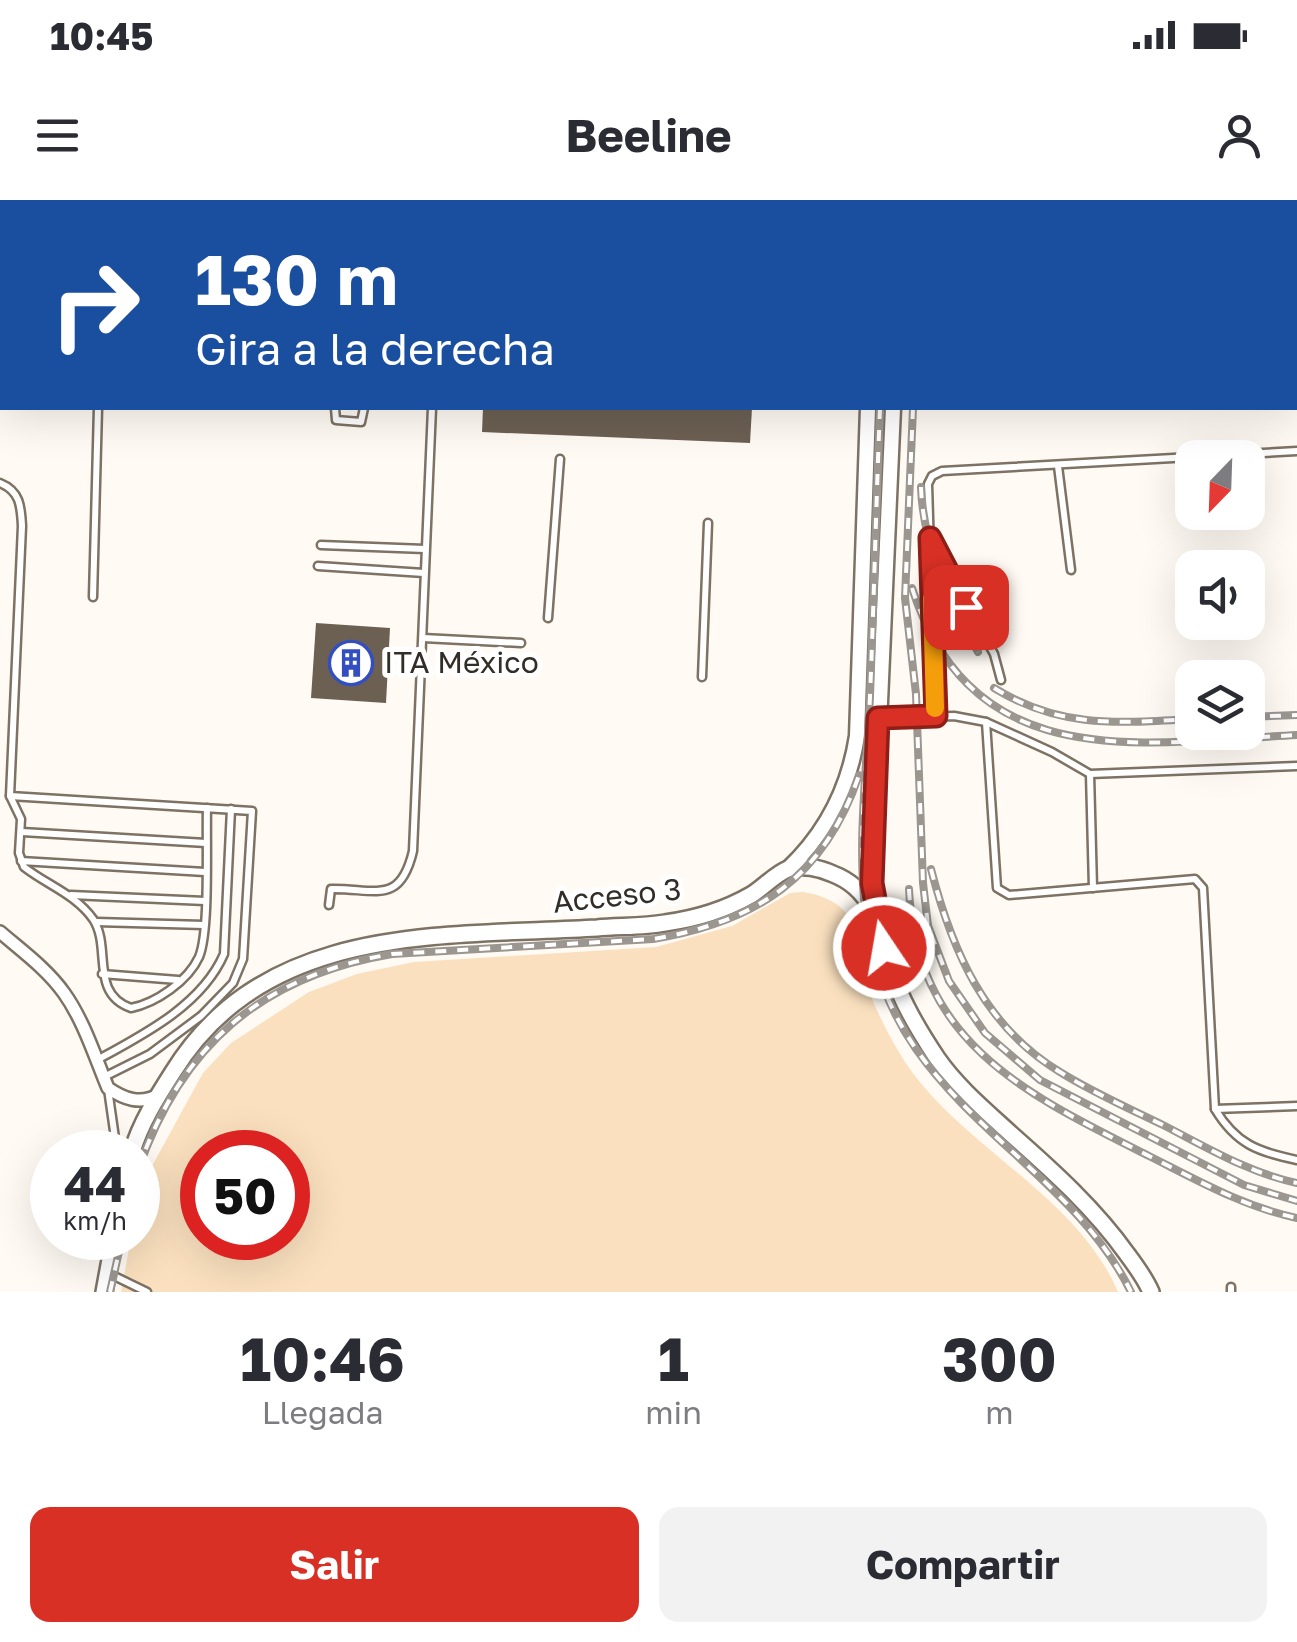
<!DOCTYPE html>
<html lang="es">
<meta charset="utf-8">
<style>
:root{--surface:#fff;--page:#f2f2f3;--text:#2b2b33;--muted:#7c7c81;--accent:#d93025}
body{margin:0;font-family:"Golos Text",sans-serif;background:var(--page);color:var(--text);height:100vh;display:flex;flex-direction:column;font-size:38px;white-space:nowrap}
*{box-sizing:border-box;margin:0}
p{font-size:32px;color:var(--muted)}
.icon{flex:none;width:55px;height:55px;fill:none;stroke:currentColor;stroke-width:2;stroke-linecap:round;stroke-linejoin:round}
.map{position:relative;height:1092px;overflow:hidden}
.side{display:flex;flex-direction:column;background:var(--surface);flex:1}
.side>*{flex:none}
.banner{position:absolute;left:0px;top:0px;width:1298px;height:210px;box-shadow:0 10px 40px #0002;background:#1a4fa0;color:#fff;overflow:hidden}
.needle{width:65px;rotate:203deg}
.fabs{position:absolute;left:1175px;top:240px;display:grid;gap:20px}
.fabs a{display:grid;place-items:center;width:90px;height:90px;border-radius:20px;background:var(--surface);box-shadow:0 10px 40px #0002;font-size:50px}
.speed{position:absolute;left:30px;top:930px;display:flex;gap:20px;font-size:50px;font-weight:700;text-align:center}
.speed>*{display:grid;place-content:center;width:130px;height:130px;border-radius:50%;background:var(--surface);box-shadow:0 10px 40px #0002;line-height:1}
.speed small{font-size:25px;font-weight:400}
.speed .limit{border:15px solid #d22;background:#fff;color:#111}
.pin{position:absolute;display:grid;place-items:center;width:85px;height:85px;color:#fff;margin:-42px;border-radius:20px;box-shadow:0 5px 15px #0006}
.me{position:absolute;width:110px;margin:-55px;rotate:348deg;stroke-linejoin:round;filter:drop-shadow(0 0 8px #0008)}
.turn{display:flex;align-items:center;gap:35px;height:210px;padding:0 30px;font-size:45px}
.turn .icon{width:130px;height:130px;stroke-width:2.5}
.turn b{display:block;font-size:70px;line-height:85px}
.eta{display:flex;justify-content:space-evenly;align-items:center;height:170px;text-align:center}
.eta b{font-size:60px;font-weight:700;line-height:70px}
.action{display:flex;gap:20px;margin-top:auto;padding:20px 30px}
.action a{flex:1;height:115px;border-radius:20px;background:var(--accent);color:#fff;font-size:40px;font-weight:700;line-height:115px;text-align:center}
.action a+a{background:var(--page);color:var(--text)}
.status{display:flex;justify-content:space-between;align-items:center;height:70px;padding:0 50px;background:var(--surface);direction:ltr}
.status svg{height:28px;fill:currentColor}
header{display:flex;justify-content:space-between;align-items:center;height:130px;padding:0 30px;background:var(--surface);font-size:45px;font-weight:700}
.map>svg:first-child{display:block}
.green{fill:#fae0be;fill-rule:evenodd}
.building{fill:#6c6053}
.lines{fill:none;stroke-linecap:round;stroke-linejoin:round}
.service-casing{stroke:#7d7264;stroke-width:11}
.minor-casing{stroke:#7d7264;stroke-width:16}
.tertiary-casing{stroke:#7d7264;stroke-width:19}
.secondary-casing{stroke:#7d7264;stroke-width:20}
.service{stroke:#fff;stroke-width:6}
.minor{stroke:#fff;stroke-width:11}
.tertiary{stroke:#fff;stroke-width:14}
.secondary{stroke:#fff;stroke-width:15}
.rail-casing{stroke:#9b9690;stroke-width:8}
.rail{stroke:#fff;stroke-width:4;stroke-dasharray:11;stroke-linecap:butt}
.route-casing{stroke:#8d1f18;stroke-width:25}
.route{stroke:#d93025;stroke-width:18}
.slow{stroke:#f59e0b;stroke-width:18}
.labels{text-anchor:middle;stroke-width:10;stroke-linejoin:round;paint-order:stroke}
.poi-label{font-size:30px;fill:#322d27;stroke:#fff;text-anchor:start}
.street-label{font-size:30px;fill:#322d27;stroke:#fff}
</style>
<div class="status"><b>10:45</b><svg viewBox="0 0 49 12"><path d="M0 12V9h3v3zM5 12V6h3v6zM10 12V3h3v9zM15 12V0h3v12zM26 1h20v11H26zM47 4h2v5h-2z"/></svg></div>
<header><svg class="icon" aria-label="menu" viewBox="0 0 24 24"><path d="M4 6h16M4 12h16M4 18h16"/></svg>Beeline<svg class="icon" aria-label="person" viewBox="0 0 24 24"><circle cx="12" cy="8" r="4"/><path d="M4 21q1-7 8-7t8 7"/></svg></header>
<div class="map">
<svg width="1297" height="1092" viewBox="0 0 1297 1092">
<rect width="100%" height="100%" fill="#fffaf3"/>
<path class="green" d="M803,692C817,694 835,700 844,711C857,727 855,751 861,769C872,803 888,836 907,865C966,950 1076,995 1118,1092H121L131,1038H138V1015L152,966L203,873L231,843L309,792L357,774L414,762L656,747L732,726L790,693ZM202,952H288V1038H202Z"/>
<g class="building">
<path d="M483,208H752L750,243L482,232Z"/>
<path d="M316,423L390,428L386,503L311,498Z"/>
</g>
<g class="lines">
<defs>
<g id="service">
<path d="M106,2V0"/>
<path d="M323,2V0"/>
<path d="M397,2V0"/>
<path d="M441,2V0"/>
<path d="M0,41H2"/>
<path d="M0,123L2,126"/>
<path d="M335,208L336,220L361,222L364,208"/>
<path d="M1058,266L1071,370"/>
<path d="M0,283C20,291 21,306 22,326L10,596L252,611L243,759L233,783L201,816L150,854L104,877"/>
<path d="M932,343L994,454L1001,480"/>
<path d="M321,345L425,349"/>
<path d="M318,366L424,373"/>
<path d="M93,397L98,208"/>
<path d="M548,418L560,259"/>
<path d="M423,438L521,443"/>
<path d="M702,477L708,323"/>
<path d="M935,516L928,284L932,276L942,271L1297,251"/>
<path d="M882,518L954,516L986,522L1052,552L1090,574L1297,566"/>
<path d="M986,522L997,688L1009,695L1195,679L1203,688L1215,909C1236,944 1258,952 1297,960"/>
<path d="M1090,574L1093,688"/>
<path d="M10,596L21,619L19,653L24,667C47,685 75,694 93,719C112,747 89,793 131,808C156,803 188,781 199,757C210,731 206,642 207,608"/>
<path d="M22,632L206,643"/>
<path d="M21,661L205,672"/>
<path d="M71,695L205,701"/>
<path d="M329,705L331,689C375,688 400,706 413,651L432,208"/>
<path d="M96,722L204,725"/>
<path d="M102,774L178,780"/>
<path d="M97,860C143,835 202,805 224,754L231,609"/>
<path d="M108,889L117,952"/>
<path d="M1215,909L1297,906"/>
<path d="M108,1073L147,1092"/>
<path d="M1231,1087V1092"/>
</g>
<path id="minor" d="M0,732C22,751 47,769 64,793C84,821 95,857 108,888C124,899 140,905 158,895"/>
<g id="tertiary">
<path d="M873,2V0"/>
<path d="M902,2V0"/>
<path d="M788,669C827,632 849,588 857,536L868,208"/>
<path d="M876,710L872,683L893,208"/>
</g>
<g id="secondary">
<path d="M132,952C140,924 157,897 173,872C266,722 443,737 597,728C619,726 643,727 665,723C694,719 725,710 751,695C763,688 775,674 788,669C802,664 820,668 833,674C883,693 882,748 900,793C910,816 923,837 937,858C957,887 986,911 1011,934C1053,971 1095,1009 1127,1054C1136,1066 1145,1078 1151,1092"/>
<path d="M104,1092L114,1038"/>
</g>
</defs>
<use href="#service" class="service-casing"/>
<use href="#minor" class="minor-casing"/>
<use href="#tertiary" class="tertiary-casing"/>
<use href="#secondary" class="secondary-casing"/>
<use href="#service" class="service"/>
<use href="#minor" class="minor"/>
<use href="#tertiary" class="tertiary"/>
<use href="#secondary" class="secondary"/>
<defs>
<g id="rail">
<path d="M915,0V2"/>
<path d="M889,2V0"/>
<path d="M880,208C876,304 874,400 870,496C865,619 840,740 916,849C979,939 1082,992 1131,1092"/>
<path d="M913,208L905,398L916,494L923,683L928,726L949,781L985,833L1040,880L1244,985L1297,1001"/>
<path d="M921,287C923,348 950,400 978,452"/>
<path d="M912,388C973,577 1141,543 1297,535"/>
<path d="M994,488C1061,529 1118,523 1192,519"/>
<path d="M1248,517L1297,515"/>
<path d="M931,669C952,751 985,827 1060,872C1092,892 1128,908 1163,925C1206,947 1249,973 1297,983"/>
<path d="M909,689C916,844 1028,895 1149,956C1197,980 1244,1007 1297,1018"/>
<path d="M138,970C181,846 261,776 392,754L653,739C756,722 824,678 859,575"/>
<path d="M110,1092L122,1038"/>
</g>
</defs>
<use href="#rail" class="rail-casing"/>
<use href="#rail" class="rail"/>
</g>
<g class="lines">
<defs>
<path id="route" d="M884,748L872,683L878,518L936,516L930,338L966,407"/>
</defs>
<use href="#route" class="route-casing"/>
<use href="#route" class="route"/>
<path class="slow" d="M932,399L935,508"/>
</g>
<defs>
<symbol id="building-ring" viewBox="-11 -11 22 22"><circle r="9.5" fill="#fff" stroke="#334ec0" stroke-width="1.5"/><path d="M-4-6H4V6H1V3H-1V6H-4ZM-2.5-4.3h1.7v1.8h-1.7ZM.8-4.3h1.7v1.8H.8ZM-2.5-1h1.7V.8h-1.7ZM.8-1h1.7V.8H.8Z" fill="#334ec0"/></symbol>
</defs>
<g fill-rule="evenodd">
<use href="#building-ring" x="326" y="438" width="50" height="50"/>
</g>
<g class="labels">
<g class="poi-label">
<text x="384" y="473">ITA México</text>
</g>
<g class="street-label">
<text transform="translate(617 696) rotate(-6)" y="10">Acceso 3</text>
</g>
</g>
</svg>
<div class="fabs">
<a><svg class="needle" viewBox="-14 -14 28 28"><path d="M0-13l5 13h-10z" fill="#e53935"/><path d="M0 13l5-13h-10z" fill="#7c7c81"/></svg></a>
<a><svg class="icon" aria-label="sound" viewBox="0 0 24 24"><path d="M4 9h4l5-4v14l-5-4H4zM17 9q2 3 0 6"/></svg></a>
<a><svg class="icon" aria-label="layers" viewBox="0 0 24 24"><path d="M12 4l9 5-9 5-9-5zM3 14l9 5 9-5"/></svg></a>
</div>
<div class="speed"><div>44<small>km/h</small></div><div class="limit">50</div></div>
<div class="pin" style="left:966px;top:407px;background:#d93025"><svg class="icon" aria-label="arrive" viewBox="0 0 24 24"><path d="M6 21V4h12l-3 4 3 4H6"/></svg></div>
<svg class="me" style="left:884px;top:748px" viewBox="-20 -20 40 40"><circle r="17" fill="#d93025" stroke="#fff" stroke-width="3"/><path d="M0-11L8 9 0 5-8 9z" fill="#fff"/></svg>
<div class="banner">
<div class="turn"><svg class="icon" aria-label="right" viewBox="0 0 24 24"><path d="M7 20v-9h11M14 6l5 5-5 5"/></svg><div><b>130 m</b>Gira a la derecha</div></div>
</div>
</div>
<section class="side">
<div class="eta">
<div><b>10:46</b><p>Llegada</p></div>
<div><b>1</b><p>min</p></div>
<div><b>300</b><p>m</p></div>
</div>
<div class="action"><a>Salir</a><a>Compartir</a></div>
</section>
